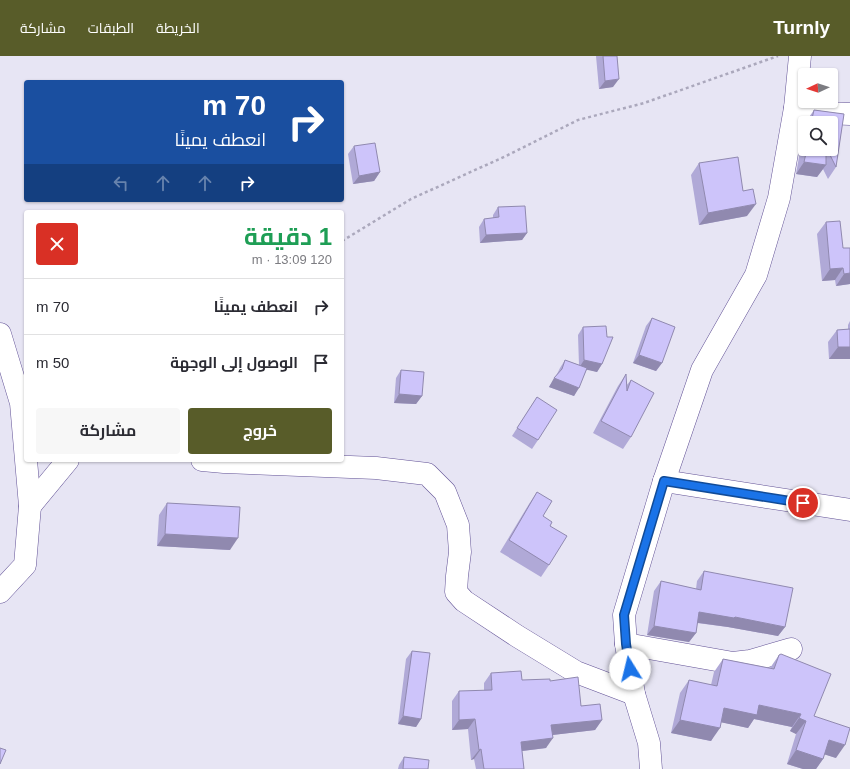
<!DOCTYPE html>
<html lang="ar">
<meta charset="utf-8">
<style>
:root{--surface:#fff;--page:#f7f7f7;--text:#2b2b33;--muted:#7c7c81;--line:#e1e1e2;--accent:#585c29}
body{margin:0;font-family:Helvetica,Cairo,sans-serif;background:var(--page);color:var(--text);direction:rtl;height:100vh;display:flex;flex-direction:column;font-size:15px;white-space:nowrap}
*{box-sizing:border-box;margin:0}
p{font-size:13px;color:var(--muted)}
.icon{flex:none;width:22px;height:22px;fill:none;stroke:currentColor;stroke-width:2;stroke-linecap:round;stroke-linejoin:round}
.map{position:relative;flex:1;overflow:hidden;direction:ltr}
.side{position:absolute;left:24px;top:154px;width:320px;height:252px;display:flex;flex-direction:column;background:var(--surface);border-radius:4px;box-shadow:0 1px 3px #0004;direction:rtl}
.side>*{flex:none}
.hud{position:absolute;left:24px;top:24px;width:320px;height:122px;border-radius:4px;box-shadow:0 1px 3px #0004;direction:rtl;background:#1a4fa0;color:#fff;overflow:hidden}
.needle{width:26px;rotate:266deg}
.buttons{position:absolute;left:798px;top:12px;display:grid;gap:8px}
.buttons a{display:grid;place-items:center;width:40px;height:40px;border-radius:4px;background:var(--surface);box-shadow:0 1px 3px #0004;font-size:20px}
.pin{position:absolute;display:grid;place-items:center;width:34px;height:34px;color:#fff;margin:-17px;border:2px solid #fff;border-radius:50%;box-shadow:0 1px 4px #0007}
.me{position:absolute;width:44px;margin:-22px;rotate:351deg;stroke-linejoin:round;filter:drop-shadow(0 0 3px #0008)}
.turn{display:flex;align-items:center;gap:14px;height:84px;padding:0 12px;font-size:18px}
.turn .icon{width:52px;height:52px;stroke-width:2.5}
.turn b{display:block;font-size:28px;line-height:34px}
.lanes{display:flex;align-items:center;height:38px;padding:0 12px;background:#0003;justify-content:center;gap:20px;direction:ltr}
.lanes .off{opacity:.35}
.round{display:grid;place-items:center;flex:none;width:42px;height:42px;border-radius:4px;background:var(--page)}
.summary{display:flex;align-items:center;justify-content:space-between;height:68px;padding:0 12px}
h1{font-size:24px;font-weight:700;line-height:30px;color:#1e9e55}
.action{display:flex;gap:8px;margin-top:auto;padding:8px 12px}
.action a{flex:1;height:46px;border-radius:4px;background:var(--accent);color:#fff;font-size:16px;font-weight:700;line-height:46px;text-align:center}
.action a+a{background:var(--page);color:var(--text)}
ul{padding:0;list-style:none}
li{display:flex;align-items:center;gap:12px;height:56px;padding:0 12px;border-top:1px solid var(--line)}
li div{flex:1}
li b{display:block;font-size:15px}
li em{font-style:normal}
header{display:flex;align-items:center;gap:24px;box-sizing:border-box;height:56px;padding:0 20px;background:var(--accent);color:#fff}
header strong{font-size:19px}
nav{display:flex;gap:22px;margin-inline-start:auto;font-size:14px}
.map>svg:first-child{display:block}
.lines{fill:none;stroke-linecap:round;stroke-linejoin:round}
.minor-casing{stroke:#625296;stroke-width:23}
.path{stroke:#aba8bc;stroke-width:2.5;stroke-dasharray:3 3;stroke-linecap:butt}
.minor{stroke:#fff;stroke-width:22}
.wall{fill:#b0a9d7}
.shaded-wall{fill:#9089af}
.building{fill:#cdc4fa;stroke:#9089af}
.route-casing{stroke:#114b97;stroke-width:10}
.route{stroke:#1a73e8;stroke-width:7}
</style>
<header>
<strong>Turnly</strong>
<nav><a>الخريطة</a><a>الطبقات</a><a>مشاركة</a></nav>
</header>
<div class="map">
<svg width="850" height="713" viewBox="0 0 850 713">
<rect width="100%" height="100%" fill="#e7e5f4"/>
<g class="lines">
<defs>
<g id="minor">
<path d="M795,52L826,57L850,58"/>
<path d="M0,278L21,347L30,450L25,509L0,536"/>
<path d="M202,404L224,406L376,412L427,418L445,436L458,469L460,496L457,520L456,536L464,545L517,580L576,616L634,638"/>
<path d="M664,425L850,454"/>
<path d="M30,450L68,404"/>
<path d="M626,588L733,607L750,605L791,593"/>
<path d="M651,713L649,687L634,638L626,588L624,559L664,425L702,314L756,219L779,142L795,52L800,0"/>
</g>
</defs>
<use href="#minor" class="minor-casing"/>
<path class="path" d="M342,185L411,143L506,100L578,64L644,47L778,0"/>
<use href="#minor" class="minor"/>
</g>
<g class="wall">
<path d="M596,0H617L613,31L599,33Z"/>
<path d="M814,54L844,58L836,111L828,123L823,113L817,121L796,118L805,67V93H831V67H805Z"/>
<path d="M354,90L380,116L374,125L353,128L348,98Z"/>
<path d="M699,107L747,160L699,169L691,119Z"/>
<path d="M498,151L527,177L522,184L480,187L479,171L484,163L493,162V159Z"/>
<path d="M826,166L843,192H850V228L836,230L835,224L822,225L817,178Z"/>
<path d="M652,262L662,307L656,315L633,307L646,270Z"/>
<path d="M850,265V303H829L828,286L837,274L848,273V269Z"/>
<path d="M583,271L602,308L597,316L587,313L574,340L549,331L556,320L560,312L565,304L579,309L578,279Z"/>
<path d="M401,314L422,340L416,348L394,347L396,322Z"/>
<path d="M626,318V330L631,324V381L623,393L593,377L618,330Z"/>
<path d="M537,341L538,384L532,393L512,380Z"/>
<path d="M537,436L543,460L550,470L549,509L541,521L500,496L529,448Z"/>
<path d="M167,447L230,494L157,490L159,459Z"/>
<path d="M704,515L785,571L778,580L728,571L697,567L696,577L689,586L647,579L654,535L661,525L696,533L697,525Z"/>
<path d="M412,595L421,663L416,671L398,668L406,603Z"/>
<path d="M779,599L814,660L836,702L824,698L823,703L816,713H803L787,708L796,678L790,675L792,671L754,663L748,672L721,666L711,685L671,677L680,637L689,624L711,629L714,616L723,603L770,612Z"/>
<path d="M491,617L522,624L550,625L581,650L602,664L595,674L552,679L546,692L522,695L524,713H476L474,703L471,704L468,673L452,674V645L459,635H484V627Z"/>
<path d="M404,701L428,713H398L399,709Z"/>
</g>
<g class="shaded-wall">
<path d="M619,23L613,31L599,33L605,25Z"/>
<path d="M804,106L826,109L817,121L796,118Z"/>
<path d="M380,116L374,125L353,128L359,120Z"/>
<path d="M756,148L747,160L699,169L708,157Z"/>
<path d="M527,177L522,184L480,187L486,179Z"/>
<path d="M843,212L835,224L822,225L830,213Z"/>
<path d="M850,217V228L836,230L844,218Z"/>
<path d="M838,291H850V303H829Z"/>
<path d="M639,299L662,307L656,315L633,307Z"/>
<path d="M584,304L602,308L597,316L579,312Z"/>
<path d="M554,322L579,332L574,340L549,331Z"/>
<path d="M399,338L422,340L416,348L394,347Z"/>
<path d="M165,478L238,482L230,494L157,490Z"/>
<path d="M699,556L735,561L785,571L778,580L728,571L692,566Z"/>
<path d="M654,570L696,577L689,586L647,579Z"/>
<path d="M759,649L801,658L792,671L754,663L748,672L715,665L724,652Z"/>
<path d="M403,660L421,663L416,671L398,668Z"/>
<path d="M799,662L806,665L796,678L790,675Z"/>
<path d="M475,663L468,673L452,674L459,664Z"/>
<path d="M602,664L595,674L544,680L551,669Z"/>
<path d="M680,664L720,672L711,685L671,677Z"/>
<path d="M553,682L546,692L514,696L521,686Z"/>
<path d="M829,684L845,689L836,702L820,697Z"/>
<path d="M481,693L474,703L471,704L479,694Z"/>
<path d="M796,694L823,703L816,713H803L787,708Z"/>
</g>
<g class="building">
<path d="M603,0H617L619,23L605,25Z"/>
<path d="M814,54L844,58L836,111L827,93H831V67H811Z"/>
<path d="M375,87L380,116L359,120L354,90Z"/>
<path d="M807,93H826V109L804,106Z"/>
<path d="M738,101L743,135L753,133L756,148L708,157L699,107Z"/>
<path d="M525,150L527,177L486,179L484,163L499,161L498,151Z"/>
<path d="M840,165L843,192H850V217L844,218L843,212L830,213L826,166Z"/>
<path d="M652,262L675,271L662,307L639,299Z"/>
<path d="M606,270L607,281H613L602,308L584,304L583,271Z"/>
<path d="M850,273V291H838L837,274Z"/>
<path d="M565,304L587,312L579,332L554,322L562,313Z"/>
<path d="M401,314L424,316L422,340L399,338Z"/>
<path d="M626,318L627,335L631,324L654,337L631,381L601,365Z"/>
<path d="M537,341L557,354L538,384L517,372Z"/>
<path d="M537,436L552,445L543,460L552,466L550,470L567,480L549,509L509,484Z"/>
<path d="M167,447L240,451L238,482L165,478Z"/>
<path d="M704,515L793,532L785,571L735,561L734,562L699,556L696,577L654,570L661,525L701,534Z"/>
<path d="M412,595L430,597L421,663L403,660Z"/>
<path d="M781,598L831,618L814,660L850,672L845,689L829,684L823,703L796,694L806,665L799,662L801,658L759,649L757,659L724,652L720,672L680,664L689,624L717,630L723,603L774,613L779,599Z"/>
<path d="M521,615L522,624L550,623V625L578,621L581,650L600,648L602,664L551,669L553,682L521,686L524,713H484L481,693L479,694L475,663L459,664V635L492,634L491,617Z"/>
<path d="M0,692L6,694L0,708Z"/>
<path d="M404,701L429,704L428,713H403Z"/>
</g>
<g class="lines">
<defs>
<path id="route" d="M630,613L626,588L624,559L664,425L803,447"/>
</defs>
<use href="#route" class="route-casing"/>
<use href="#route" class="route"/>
</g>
</svg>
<div class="buttons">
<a><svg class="needle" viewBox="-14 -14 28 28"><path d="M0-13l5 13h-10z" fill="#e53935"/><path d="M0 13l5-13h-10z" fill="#7c7c81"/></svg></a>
<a><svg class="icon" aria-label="search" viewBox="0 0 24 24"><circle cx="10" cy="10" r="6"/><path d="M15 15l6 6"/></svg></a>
</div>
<div class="pin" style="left:803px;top:447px;background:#d93025"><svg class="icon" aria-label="arrive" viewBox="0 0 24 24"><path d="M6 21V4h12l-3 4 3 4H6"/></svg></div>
<svg class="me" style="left:630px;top:613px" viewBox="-20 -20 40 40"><circle r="19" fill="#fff"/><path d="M0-13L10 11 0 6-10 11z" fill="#1a73e8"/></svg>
<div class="hud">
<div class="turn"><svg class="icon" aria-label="right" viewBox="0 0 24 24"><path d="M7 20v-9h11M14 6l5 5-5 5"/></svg><div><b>70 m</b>انعطف يمينًا</div></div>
<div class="lanes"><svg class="icon off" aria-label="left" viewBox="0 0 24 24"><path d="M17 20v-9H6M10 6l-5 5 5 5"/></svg><svg class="icon off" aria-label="ahead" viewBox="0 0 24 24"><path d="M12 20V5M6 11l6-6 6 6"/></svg><svg class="icon off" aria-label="ahead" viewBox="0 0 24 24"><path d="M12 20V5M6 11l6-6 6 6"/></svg><svg class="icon" aria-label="right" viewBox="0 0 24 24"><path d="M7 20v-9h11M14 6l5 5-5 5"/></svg></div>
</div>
<section class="side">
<div class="summary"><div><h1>1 دقيقة</h1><p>120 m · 13:09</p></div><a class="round" style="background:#d93025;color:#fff"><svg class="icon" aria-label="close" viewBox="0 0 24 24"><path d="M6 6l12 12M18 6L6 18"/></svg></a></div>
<ul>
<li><svg class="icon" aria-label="right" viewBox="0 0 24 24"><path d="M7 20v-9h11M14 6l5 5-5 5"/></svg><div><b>انعطف يمينًا</b></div><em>70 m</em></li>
<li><svg class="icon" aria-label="arrive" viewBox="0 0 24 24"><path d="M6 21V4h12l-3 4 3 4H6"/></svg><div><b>الوصول إلى الوجهة</b></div><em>50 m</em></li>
</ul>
<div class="action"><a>خروج</a><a>مشاركة</a></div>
</section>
</div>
